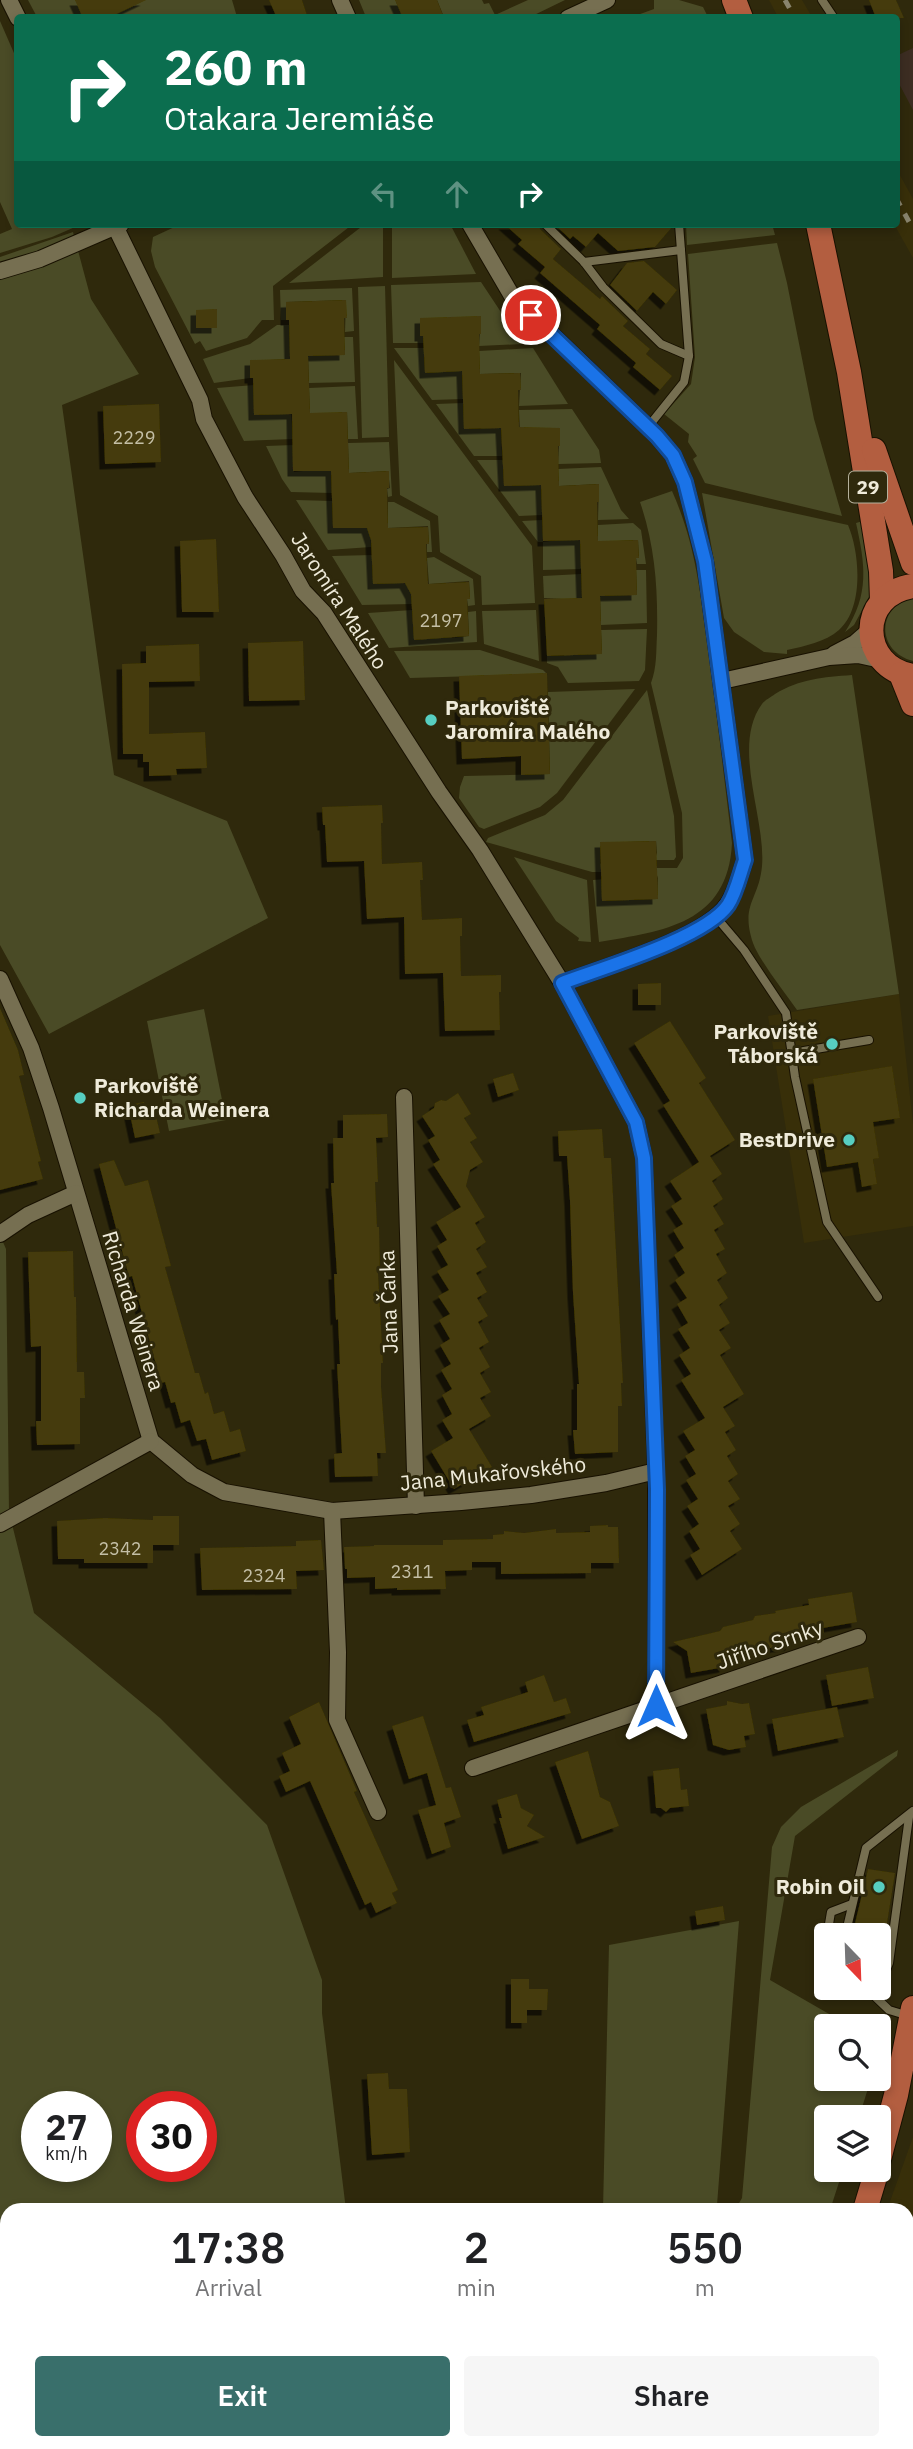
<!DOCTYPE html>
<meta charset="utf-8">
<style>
:root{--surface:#fff;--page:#f6f6f6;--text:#202124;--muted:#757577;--accent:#396f6b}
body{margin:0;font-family:"IBM Plex Sans",sans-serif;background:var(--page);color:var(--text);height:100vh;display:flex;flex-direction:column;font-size:26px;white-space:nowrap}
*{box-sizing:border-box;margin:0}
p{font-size:23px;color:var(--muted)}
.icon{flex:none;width:38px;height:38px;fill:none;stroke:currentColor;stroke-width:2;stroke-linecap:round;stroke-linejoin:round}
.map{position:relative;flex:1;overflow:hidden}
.panel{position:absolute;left:0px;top:2203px;width:914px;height:247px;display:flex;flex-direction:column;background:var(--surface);border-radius:21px 21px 0 0;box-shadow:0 4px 10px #0003}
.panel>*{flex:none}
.guide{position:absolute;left:14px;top:14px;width:886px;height:214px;border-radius:7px;box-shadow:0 4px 10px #0003;background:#0b6e4f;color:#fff;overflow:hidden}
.needle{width:46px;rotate:157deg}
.controls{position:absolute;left:814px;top:1923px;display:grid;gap:14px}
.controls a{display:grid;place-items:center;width:77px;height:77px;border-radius:7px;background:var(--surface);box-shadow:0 4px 10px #0003;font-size:35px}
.speed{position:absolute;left:21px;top:2091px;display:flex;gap:14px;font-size:35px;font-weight:700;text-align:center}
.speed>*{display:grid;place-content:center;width:91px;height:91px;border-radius:50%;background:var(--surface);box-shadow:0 4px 10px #0003;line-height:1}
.speed small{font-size:18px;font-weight:400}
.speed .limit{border:10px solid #d22;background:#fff;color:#111}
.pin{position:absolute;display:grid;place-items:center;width:60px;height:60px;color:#fff;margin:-30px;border:4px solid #fff;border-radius:50%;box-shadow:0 2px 7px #0007}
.me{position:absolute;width:77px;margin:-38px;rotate:0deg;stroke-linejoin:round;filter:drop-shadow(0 0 5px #0008)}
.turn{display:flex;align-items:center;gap:24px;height:147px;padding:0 35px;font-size:32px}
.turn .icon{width:91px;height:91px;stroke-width:2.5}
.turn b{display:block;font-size:49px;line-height:60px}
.lanes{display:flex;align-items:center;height:66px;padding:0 35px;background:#0003;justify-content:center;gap:35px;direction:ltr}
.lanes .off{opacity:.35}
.eta{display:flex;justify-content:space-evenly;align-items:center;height:119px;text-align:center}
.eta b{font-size:42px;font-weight:600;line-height:49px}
.action{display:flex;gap:14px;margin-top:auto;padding:14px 35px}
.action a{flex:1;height:80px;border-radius:7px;background:var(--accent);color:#fff;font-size:28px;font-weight:600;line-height:80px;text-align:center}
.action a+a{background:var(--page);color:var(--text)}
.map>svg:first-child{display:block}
.built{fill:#382f09}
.education{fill:#3c2d22}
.green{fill:#4a4b26;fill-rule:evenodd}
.building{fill:#443a08;filter:url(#shadow)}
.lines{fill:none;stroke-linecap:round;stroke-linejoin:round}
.service-casing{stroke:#181100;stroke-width:10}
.minor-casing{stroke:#181100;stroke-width:18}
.primary-casing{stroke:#181100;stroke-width:26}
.service{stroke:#766f51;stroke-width:8}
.minor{stroke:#766f51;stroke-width:16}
.primary{stroke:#b35e40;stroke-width:24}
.rail{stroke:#89846d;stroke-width:5;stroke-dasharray:9 9;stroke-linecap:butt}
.route-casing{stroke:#114b97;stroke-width:18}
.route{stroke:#1a73e8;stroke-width:12}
.poi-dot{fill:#57cec1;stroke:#2f290c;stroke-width:2.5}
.labels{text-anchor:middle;stroke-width:6;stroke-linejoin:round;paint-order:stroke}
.number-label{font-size:18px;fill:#c4bfa6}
.shield{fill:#2f290c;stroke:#b5b19c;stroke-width:2}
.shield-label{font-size:19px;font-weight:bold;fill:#efebda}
.street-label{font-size:21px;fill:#efebda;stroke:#2f290c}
.poi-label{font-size:21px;font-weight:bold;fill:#efebda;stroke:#2f290c;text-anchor:end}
</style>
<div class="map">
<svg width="913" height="2449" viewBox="0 0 913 2449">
<defs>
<filter id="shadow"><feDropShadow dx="-5.5" dy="5.5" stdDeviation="0" flood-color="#0009"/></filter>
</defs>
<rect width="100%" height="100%" fill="#2f290c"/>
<g class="built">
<path d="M769,0H802L812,17H778Z"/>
<path d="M896,168L913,199V258L894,224H896Z"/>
<path d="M899,994L913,1124V1226L804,1243L768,1016Z"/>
<path d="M913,2137V2449H850L832,2443H906V2210H887Z"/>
</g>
<path class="education" d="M913,48V110L896,78V56Z"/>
<g class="green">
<path d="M28,0H80L83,17H37Z"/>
<path d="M127,0H232L237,17L108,18Z"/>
<path d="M359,0H401L396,2L403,17H366Z"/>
<path d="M437,0H482L484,4L489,3L495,15L528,0H565L528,18L444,17Z"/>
<path d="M654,0H679L703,7L708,17H632L654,9Z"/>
<path d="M0,21L17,60L18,153L15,154L18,159V224H82L52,237L0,253V234L12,229L0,202Z"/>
<path d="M181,224H353L273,286L274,320H262L247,338L206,351L200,341L195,344L155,267L151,251L153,237Z"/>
<path d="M365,224H383V277L289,283Z"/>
<path d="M392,224H450L476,274L392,278Z"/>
<path d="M686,224H772L775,235L687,245Z"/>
<path d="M73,232L91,299L139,374L62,405L114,775L227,821L268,918L49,1034L0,945V257Z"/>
<path d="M777,243L787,283L814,419L842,516L705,483L693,459L697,456L688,442L689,434L664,414L691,384L695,357L688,254Z"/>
<path d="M481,282L522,344L479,346L481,317L424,336V343H393L391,285Z"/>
<path d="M385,286L389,437L362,438L358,287Z"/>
<path d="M352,288L354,331L345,332L346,300L286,302V320H281L280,290Z"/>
<path d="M277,325H289L290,359L250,361V378L214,383L203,359L250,344Z"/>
<path d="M344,337H353L355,382L309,383L308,354L345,355Z"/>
<path d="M394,348H424L425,373L462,369L463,399L432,400Z"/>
<path d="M533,348L568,404L519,406L521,373L480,374L479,351Z"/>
<path d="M394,360L532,546L535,603L482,605L481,576L440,552L438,516L400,495Z"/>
<path d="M254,385L255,415L291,411L293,439L244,441L217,388Z"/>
<path d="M355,386L358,439H348L347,412L310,416L309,388Z"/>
<path d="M463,403L465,429H481V426H501L502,456H474L436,404Z"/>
<path d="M572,409L599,450L601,463L558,464L560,428L520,430L519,410Z"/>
<path d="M389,442L392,496L388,497L387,489L390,488L388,471L349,473L348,443Z"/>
<path d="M293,445L294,472L331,468L332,493L291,492L282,479L266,446Z"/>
<path d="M477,460H503L504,486L541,481L542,515L519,516Z"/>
<path d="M601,467L621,510L629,519L598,520L599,484L559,486L558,469Z"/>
<path d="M672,491C695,543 699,585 707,641C716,708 724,776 732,843C728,924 664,931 599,942L593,880L605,879L602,889V901L657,899L658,878L654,868H677L683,858L682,813L651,683C657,667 656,652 657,635C658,588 655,546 640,502Z"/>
<path d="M702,493L848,525C860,553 864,608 839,630C825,642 805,646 787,650V654L764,652L734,632L724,618Z"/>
<path d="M296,500L332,501L333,528L370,524L371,547L328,550Z"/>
<path d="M388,502H394L430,521L432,552H427V544H429L428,526L388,528Z"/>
<path d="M542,520L543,542L580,537L581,569L543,570V542H538L522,521Z"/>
<path d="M866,520L873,590L854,625L845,632C870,594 865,564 856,523Z"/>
<path d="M633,523L641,530L646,564H637L636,558H639L638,540L598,542V525Z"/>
<path d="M372,555L373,584L411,580L412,604L362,605L332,556Z"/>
<path d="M434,557L473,579L475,605L468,606L467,599H470L469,581L429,584L427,558Z"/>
<path d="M636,570H646L647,623L601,625L600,594L637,595Z"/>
<path d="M581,574L582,600L544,598L543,576Z"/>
<path d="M913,598V661C877,652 875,607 913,598Z"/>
<path d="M412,610L415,640L451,635L452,638L469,636L468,612L476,611L477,642L389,648L368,613Z"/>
<path d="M536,610L539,661L484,644L482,611Z"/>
<path d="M647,629L645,670L639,681L568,683L558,667L547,663V656H564V653L602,654L601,630Z"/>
<path d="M480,650L543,670L547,674L410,678L394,651Z"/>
<path d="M852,675L899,994L797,1010C786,994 759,960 753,943C740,904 759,900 762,866C766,818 731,746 762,704C765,700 771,697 775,694C800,679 823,677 852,675Z"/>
<path d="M635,689L557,793L540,807L484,829L479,827L459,798L460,787L464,776L550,774L548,692Z"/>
<path d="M647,690L674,816L676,857L674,860H654L657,853L656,841L601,843L600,863L605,872H592L486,842L488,838L545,815L563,800Z"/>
<path d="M514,857L587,880L591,942L578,941L579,938L556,921Z"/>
<path d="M204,1009L226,1120L169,1131L147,1021Z"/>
<path d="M0,1235L6,1249L9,1512L34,1613L160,1718L267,1825L322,1980V2013L346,2210H7V2443H322L319,2449H0ZM37,2107H96V2166H37ZM142,2107H201V2166H142Z"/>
<path d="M898,1750L897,1756L795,1836L770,1980L850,2026H826V2079H871L859,2117L826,2118V2170H843L830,2210H735L742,2198L772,1847L781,1827L801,1807Z"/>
<path d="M739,1921L717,2205L711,2210H603L609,1945Z"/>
<path d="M390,2443H758L756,2449H387Z"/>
</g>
<g class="building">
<path d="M75,0H146L108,18H83Z"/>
<path d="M269,0H302L308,18H277Z"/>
<path d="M395,0H437L444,18H403Z"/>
<path d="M869,0H896L904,18H876Z"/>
<path d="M504,224H539L540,229L561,249L553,259L600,299L602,296L628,321L623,326L650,349L646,354L672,376L660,390L633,367L636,363L597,329L600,325L540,273L545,267L518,244L522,240Z"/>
<path d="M554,224H672L673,226L655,247L618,251L598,233L586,247L573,236L570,239Z"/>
<path d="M644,261L677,290L666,304L653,292L637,311L610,285L627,263Z"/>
<path d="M346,300L347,318H344L345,355L308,356L310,413L347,412L349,473L389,471V488H387L388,528L428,527L429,544H426L428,584L469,582L470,599H467L469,636L414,640L411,594L405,583L373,584L371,540L367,528H333L331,471H293L292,414L254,415L253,378H250V360L290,359L289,320H286V302Z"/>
<path d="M217,309V328H196V310Z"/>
<path d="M481,316V334H479L480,374L520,373L521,390H518L519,427L560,428V446H558L559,486L599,484V502H597L598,541L638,540L639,558H636L637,595L600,596L602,654L547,656L544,599L582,598L580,540L543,541L541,485L504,486L501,428L464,429L462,371L425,373L423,336H420V318Z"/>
<path d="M159,404L161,462L105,464L103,406Z"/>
<path d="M216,539L219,612H182L180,541Z"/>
<path d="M303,641L305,700L249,701L248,643Z"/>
<path d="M199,644L200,681L149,682V734L205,732L207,768L176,769L177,775L149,776V762H143V754H123L122,664L146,663V646Z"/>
<path d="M547,673L550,774L521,775V756L462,759L459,676Z"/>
<path d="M382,805L383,823H381L382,864L422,862L423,880H420L422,920L462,918V936H460L461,976L501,975V992H499L500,1030L445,1031L443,973L405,974L404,917L367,919L364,861L327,862L325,825H323L322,807Z"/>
<path d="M656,841L658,899L602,901L600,842Z"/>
<path d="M661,983V1005H638V984Z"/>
<path d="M0,1008L18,1050L24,1075L19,1076L41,1161L38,1162L43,1179L0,1190Z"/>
<path d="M670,1021L706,1078L699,1083L735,1140L710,1156L722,1174L712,1181L723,1199L713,1206L724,1224L714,1230L725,1249L716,1254L727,1273L717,1280L728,1298L719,1305L730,1323L719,1330L731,1348L720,1355L744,1394L723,1407L735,1426L725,1432L736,1450L727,1456L738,1474L728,1481L740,1499L728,1506L740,1524L730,1531L742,1549L702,1575L690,1555L700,1549L689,1531L699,1524L687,1506L698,1499L686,1480L696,1474L685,1456L695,1450L683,1431L705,1418L681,1380L691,1374L679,1355L690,1348L678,1329L688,1323L677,1304L687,1298L675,1280L685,1273L674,1255L684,1248L673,1230L683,1224L671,1206L682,1199L670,1181L699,1162L663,1105L670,1101L634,1043Z"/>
<path d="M892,1066L900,1118L873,1122L879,1158L873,1159L877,1184L862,1187L858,1162L827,1167L813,1079Z"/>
<path d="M513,1073L519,1090L498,1097L493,1079Z"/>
<path d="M458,1093L471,1114L464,1118L477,1138L470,1142L483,1162L470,1170L466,1186L485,1217L475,1223L486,1242L476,1249L487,1267L476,1273L487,1292L477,1298L488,1316L478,1322L489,1342L479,1348L490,1367L480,1373L491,1392L480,1398L491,1416L469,1429L492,1467L454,1489L431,1451L453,1438L442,1420L452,1414L442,1395L452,1389L441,1370L451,1364L440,1345L450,1339L439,1320L450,1314L438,1296L449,1290L437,1271L448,1265L437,1246L447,1240L436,1222L461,1207L433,1164L440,1160L428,1140L435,1136L422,1116L434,1108L435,1103L441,1100L446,1101Z"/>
<path d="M144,1102L145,1105L153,1103L160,1133L135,1138L128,1105Z"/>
<path d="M387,1114L388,1137L376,1138L378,1182H375L377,1227H379L380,1273H378L383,1363H381V1386L386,1453H377L378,1476L335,1477L334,1454L342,1453L337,1364H340L338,1319L336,1320L334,1274H337L331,1183H334L333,1138H343V1115Z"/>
<path d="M602,1129L604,1158H611L623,1383H621L622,1406H618V1452L575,1454L573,1430H577V1384H579L573,1293L570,1201L567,1156H559L558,1131Z"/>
<path d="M114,1160L125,1186L148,1180L171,1266L165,1267L195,1373H199L205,1394L208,1392L214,1414L224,1411L230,1432L240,1429L246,1451L212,1460L206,1439L197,1441L190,1420L181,1423L175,1402L171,1403L165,1382L161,1383L132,1276L129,1277L99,1164Z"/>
<path d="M73,1251L74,1297H76L77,1372H84L85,1398H80V1444L37,1445L36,1421H41V1346L31,1347L28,1252Z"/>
<path d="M153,1516H179V1545H153V1563H84V1559H58L57,1521L105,1518L153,1520Z"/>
<path d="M608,1525V1527H618L619,1563H591V1573L501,1574V1562H472V1570L445,1571L446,1589L397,1590V1588L375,1589V1577L347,1578V1569H345L344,1547L374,1546V1545H443V1540L493,1539V1535L504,1534V1531L524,1533L556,1529V1533L590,1532V1526Z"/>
<path d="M321,1540L324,1570L296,1571L297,1589L202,1590L200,1548L296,1546V1541Z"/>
<path d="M852,1592L857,1622L823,1628L824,1633L790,1639L791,1645L757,1650L758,1656L724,1662L725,1667L691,1673L687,1651L673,1642L720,1631L723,1627L753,1620L755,1616L776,1613L775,1611L809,1605L808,1599Z"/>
<path d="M868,1667L874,1698L832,1706L826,1675Z"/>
<path d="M544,1675L554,1702L566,1698L571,1713L474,1742L467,1720L484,1715L481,1707L528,1692L525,1682Z"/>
<path d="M727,1701L742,1704L749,1703L755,1734L744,1736L746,1747L729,1750L713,1745L706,1709L727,1705Z"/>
<path d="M319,1702L357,1791L354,1792L398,1890L392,1893L397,1903L376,1913L371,1902L365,1905L310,1781L286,1792L279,1776L290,1771L282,1753L301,1744L289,1717Z"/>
<path d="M837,1707L844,1737L778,1751L772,1719Z"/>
<path d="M423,1716L446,1788L451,1787L461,1817L444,1823L451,1847L432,1854L418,1810L436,1805L427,1773L409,1779L392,1726Z"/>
<path d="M588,1751L600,1797L610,1802L619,1826L582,1839L555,1762Z"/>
<path d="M679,1768L681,1790L687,1789L689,1806L670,1808L666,1812L661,1808H656L653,1771Z"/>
<path d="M517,1794L521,1808L534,1815L527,1826L545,1837L508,1849L499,1818H502L497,1800Z"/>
<path d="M868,1869L895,1873L885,1936H852Z"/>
<path d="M723,1906L725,1920L697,1925L695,1911Z"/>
<path d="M511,1979H529V1989H548L547,2010H527V2023H511Z"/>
<path d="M388,2073L389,2089H407L410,2152L372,2155L367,2074Z"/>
</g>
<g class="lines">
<defs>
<g id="service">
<path d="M822,0L834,18"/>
<path d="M545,224L584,262L603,287L661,344L689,356"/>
<path d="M584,262L681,250"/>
<path d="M648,427L684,382L689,356L679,224"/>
<path d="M716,917L744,950L786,1013L795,1077L827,1222L878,1297"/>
<path d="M792,1053L869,1040"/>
<path d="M827,1936L831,1912L852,1904"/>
<path d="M845,1936L866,1848L913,1811"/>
<path d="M826,1939L824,1949L826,1950"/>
<path d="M866,1988L889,2010L909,2016"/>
<path d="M875,1996L889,1963L909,1817"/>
</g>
<g id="minor">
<path d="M9,0L18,18"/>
<path d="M340,0L348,18"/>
<path d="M568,18L607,0"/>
<path d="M114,224L200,400L204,419L245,497L283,555L303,591L324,613L439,792L480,850L562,983L636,1122L644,1158L656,1471V1706"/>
<path d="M470,224L512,296L657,436L673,455L685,482L705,561L745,860C740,874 736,893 727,905C705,938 602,968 562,983"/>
<path d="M0,271L40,259L121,224"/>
<path d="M834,654L855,643L871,629"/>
<path d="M722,681L829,657L858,655L881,660"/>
<path d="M0,979L31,1048L51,1108L151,1441"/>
<path d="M404,1097L416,1506"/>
<path d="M0,1234L28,1215L76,1193"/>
<path d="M151,1441L192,1475L224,1492L332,1511L461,1502L531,1495L606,1483L656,1471"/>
<path d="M332,1511L338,1652L337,1720L378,1812"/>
<path d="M0,1524L151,1441"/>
<path d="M473,1768L858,1637"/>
<path d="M275,2449L279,2443"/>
</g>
<g id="primary">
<path d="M734,0L741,18"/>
<path d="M818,224L849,372L881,571L882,601"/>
<path d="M874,450L913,563"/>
<path d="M913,586C857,594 858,667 913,676"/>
<path d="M901,674L913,704"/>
<path d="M878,2163L896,2095L913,2008"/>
<path d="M865,2210L877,2170"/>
<path d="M780,2449L783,2443"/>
</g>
</defs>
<use href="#service" class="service-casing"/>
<use href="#minor" class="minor-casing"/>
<use href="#primary" class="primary-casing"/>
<use href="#service" class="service"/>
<use href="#minor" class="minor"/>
<use href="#primary" class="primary"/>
<g class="rail">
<path d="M785,0L795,18"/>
<path d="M896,198L913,229"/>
</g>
</g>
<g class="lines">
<defs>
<path id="route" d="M531,315L657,436L673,455L685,482L705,561L745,860C740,874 736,893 728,905C705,938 602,968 562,983L636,1122L644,1158L657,1489L656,1706"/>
</defs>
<use href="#route" class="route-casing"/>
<use href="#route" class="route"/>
</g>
<g class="poi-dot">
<circle cx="431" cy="720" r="7"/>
<circle cx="832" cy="1044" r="7"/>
<circle cx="80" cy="1098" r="7"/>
<circle cx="849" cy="1140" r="7"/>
<circle cx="879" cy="1887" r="7"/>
</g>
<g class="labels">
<g class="number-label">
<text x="134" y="444">2229</text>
<text x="441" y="627">2197</text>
<text x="120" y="1555">2342</text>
<text x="412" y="1578">2311</text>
<text x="264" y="1582">2324</text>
</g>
<rect class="shield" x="849" y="471.5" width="38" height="31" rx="5"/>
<g class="shield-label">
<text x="868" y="494">29</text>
</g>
<g class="street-label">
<text transform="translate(339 601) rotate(57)" y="7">Jaromíra Malého</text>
<text transform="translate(389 1302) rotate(-92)" y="7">Jana Čarka</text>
<text transform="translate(133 1311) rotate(73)" y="7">Richarda Weinera</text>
<text transform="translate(493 1474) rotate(-6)" y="7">Jana Mukařovského</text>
<text transform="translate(770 1645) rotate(-19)" y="7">Jiřího Srnky</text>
</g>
<g class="poi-label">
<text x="445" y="715" text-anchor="start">Parkoviště<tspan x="445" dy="24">Jaromíra Malého</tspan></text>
<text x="818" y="1039">Parkoviště<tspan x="818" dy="24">Táborská</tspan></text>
<text x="94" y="1093" text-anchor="start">Parkoviště<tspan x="94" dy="24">Richarda Weinera</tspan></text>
<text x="835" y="1147">BestDrive</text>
<text x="865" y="1894">Robin Oil</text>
</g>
</g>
</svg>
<div class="controls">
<a><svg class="needle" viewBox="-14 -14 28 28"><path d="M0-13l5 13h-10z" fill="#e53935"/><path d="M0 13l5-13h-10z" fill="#757577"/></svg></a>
<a><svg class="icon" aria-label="search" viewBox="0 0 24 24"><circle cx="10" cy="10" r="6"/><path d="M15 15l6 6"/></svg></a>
<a><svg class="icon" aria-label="layers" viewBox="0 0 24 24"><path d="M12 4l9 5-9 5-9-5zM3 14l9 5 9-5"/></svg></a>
</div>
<div class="speed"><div>27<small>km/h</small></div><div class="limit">30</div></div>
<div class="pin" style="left:531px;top:315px;background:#d93025"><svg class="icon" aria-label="arrive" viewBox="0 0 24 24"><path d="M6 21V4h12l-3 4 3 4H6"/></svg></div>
<svg class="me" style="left:656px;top:1706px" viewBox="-20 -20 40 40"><path d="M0-17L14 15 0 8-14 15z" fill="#1a73e8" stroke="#fff" stroke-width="4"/></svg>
<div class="guide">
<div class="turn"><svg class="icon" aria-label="right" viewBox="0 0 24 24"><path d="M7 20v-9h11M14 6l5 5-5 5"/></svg><div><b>260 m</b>Otakara Jeremiáše</div></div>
<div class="lanes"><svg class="icon off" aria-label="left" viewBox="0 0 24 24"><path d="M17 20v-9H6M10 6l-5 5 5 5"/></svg><svg class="icon off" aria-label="ahead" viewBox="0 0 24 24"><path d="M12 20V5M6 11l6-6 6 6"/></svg><svg class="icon" aria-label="right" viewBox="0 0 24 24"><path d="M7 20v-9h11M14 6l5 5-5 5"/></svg></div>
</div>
<section class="panel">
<div class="eta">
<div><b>17:38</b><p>Arrival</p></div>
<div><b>2</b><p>min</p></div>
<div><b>550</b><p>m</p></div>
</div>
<div class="action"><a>Exit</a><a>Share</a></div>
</section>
</div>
